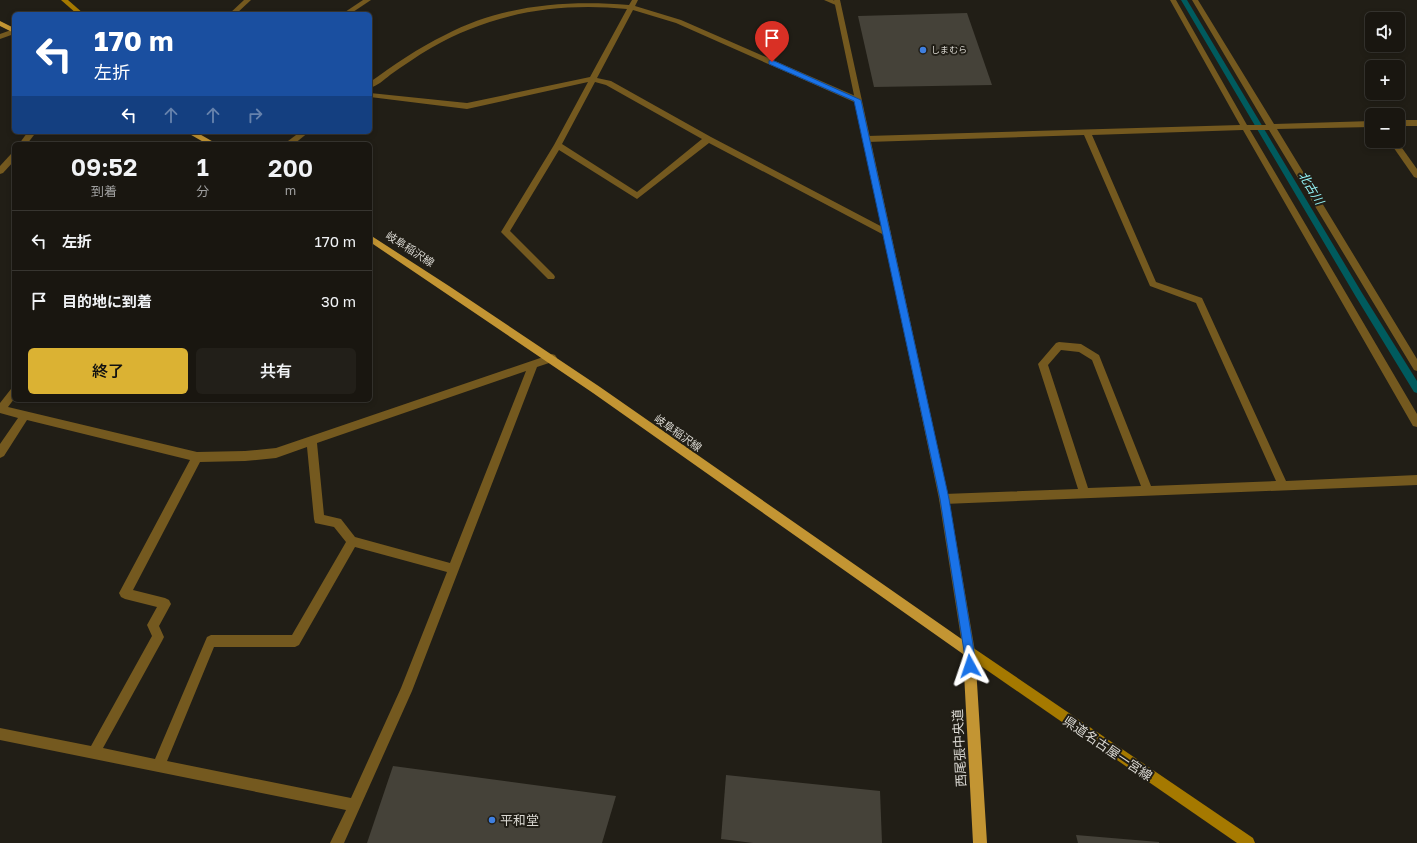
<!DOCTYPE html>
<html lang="ja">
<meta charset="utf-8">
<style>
:root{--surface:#191610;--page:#221f19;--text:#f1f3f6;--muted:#9f9f9f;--line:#373530;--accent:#dbb233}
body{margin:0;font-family:"Golos Text","Noto Sans JP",sans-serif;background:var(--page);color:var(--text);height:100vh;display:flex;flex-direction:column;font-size:15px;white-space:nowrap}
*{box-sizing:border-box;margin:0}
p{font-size:13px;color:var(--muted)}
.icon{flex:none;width:22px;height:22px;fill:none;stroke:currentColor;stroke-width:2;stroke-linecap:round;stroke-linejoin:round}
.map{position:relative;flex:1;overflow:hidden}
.sheet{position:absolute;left:12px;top:142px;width:360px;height:260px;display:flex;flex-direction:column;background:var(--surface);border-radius:6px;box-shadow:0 2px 6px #0003,0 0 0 1px var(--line)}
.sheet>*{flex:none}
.guide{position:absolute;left:12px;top:12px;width:360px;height:122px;border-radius:6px;box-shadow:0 2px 6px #0003,0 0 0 1px var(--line);background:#1a4fa0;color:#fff;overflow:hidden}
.controls{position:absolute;left:1365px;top:12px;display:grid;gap:8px}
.controls a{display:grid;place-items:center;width:40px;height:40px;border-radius:6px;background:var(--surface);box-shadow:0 2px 6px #0003,0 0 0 1px var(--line);font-size:20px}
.pin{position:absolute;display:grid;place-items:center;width:34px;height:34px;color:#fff;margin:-41px -17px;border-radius:50% 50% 50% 0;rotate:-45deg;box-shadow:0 0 4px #0007}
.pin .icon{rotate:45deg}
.me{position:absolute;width:44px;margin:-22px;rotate:355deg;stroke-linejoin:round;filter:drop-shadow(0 0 3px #0008)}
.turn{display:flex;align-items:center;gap:14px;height:84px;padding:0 16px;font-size:18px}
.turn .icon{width:52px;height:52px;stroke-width:2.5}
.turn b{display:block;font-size:28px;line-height:34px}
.lanes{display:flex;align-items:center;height:38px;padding:0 16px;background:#0003;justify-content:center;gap:20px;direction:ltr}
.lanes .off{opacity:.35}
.eta{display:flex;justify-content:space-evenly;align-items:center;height:68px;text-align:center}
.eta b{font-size:24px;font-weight:600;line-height:28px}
.primary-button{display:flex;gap:8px;margin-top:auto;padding:8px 16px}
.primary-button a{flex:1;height:46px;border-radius:6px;background:var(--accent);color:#111;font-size:16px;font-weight:600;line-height:46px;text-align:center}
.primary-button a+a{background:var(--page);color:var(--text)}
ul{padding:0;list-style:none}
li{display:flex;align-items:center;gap:12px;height:60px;padding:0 16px;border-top:1px solid var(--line)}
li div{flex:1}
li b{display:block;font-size:15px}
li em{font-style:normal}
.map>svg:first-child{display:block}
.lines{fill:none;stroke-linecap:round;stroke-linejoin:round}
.stream{fill:#005b5e;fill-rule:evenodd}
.building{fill:#454239}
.service{fill:#74591f;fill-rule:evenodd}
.minor{fill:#74591f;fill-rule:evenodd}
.tertiary{fill:#74591f;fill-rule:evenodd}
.secondary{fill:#a57900;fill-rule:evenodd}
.primary{fill:#c39533;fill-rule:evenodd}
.route{fill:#1a73e8;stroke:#114b97}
.shop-dot{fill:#3f7fe0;stroke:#211e16;stroke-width:1.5}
.labels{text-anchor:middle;stroke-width:4;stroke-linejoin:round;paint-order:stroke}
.far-poi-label{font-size:9px;fill:#dad8d2;stroke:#211e16;text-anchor:start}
.street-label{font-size:11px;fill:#dad8d2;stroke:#211e16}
.water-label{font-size:12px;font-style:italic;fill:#94f5f8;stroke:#211e16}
.near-street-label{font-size:13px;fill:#dad8d2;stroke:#211e16}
.near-poi-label{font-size:13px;fill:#dad8d2;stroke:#211e16;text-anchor:start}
</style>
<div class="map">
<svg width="1417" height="843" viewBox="0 0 1417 843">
<rect width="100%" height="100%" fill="#211e16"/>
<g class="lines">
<path class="stream" d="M1181,0H1187L1362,293L1417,381V393L1414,392L1356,297Z"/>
</g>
<g class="building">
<path d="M967,13L992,85L874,87L858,16Z"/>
<path d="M393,766L616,796L602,843H367Z"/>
<path d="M726,775L880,791L882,843H753L721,839Z"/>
<path d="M1076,835L1159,842V843H1078Z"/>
</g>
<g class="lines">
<g class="service">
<path d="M30,132L34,135L27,144H19L27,133Z"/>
<path d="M14,153V161L3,173L0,174V166L11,154Z"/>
</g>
<g class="minor">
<path d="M244,0H251L236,14H229Z"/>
<path d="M363,0H371L350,14H342Z"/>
<path d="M632,0H638L635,6L681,20L860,98V102H854L676,23L633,10L597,78L611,81L711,137L890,231L891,233L890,235H884L709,143L637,199L559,150L510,231L554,275L555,277L554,279H548L501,232L554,145L588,82L467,109L370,97V93L467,103L590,77L627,9C558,2 491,13 431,48C417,56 403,66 390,75C384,80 377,86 370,88V82C394,65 418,48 445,35C502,5 566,0 629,5ZM595,82L606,85L702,139L637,192L562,144Z"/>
<path d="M824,0H833L841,4L838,6Z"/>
<path d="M1170,0H1176L1247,125H1266L1192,0H1198L1274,124L1372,121V127L1277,129L1417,359V371L1414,370L1269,130H1250L1417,414V427L1413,426L1243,130L1092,135L1156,282L1202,298L1286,481L1417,475V485L944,504L940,502L939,499L940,496L944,494L1078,489L1038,364L1056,343L1059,342L1081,344L1099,355L1151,486L1276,481L1196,303L1150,286L1084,135L867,142L863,139L867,136L1240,125ZM1061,350L1079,352L1092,360L1141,486L1088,488L1048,365Z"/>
<path d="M14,29V34L0,39V34Z"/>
<rect x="1398" y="120" width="19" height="6"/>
<path d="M300,132H309L294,144H284Z"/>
<path d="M1389,141H1397L1417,169V178L1414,177Z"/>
<path d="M552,354L555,355L557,358L555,361L537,367L412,691L344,843H330L346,810L0,740V728L91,746L152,636L147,625L157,607L125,599L121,597L119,593L190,460L27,420L4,456L0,458V444L18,418L0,413V403L11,389L14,388V399L8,407L197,452L245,451L276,448ZM526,371L450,563L355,537L341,519L324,515L317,443ZM307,447L314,519L315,523L334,527L346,542L292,635H211L207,637L155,759L103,748L162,641L164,637L159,626L171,604L169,600L165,598L133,590L200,462L245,461L276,458ZM355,547L447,572L401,688L351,798L167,761L214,647H295L299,645Z"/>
</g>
<path class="tertiary" d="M834,0H840L949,499L975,651L973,655L969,657L965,655L963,651L939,499Z"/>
<g class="secondary">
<path d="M61,0H68L84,14H77Z"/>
<path d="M969,645L1253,838L1255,843H1237L965,655L963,651L965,647Z"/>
</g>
<g class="primary">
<path d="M0,21L14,28V33L0,26Z"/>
<path d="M186,132H196L217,144H207Z"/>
<path d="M370,235L449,286L600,387L973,647L975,651L987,843H973L963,654L593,393L370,242Z"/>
</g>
</g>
<path class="route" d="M772,60L861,100L949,499L974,651L975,666L974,670L970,671L966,670L964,651L940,499L854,101L769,64V61Z"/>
<g class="shop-dot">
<circle cx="923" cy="50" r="4"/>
<circle cx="492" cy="820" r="4"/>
</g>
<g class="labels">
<g class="far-poi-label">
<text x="931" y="53">しまむら</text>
</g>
<g class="street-label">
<text transform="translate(410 249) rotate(33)" y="4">岐阜稲沢線</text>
<text transform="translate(678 433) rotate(35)" y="4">岐阜稲沢線</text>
</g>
<g class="water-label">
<text transform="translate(1311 188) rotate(59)" y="4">北古川</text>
</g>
<g class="near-street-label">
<text transform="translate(959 748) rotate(-93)" y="5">西尾張中央道</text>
<text transform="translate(1108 748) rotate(34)" y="5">県道名古屋一宮線</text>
</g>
<g class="near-poi-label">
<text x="500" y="825">平和堂</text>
</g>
</g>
</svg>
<div class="controls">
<a><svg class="icon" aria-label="sound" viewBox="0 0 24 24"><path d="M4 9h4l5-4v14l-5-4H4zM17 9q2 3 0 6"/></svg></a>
<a>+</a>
<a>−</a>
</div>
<div class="pin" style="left:772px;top:62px;background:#d93025"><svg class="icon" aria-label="arrive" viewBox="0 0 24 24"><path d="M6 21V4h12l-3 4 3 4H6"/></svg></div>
<svg class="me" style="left:970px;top:666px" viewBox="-20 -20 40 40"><path d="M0-17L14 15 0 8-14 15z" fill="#1a73e8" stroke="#fff" stroke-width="4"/></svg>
<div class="guide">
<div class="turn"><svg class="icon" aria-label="left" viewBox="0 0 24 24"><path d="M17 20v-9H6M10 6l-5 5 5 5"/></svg><div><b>170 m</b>左折</div></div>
<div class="lanes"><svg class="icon" aria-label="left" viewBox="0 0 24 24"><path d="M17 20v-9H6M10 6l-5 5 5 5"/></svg><svg class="icon off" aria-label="ahead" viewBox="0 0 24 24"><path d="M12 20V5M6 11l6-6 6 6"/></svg><svg class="icon off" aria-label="ahead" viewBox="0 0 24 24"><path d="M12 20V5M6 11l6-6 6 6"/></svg><svg class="icon off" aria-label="right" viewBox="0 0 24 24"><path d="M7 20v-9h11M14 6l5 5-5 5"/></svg></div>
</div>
<section class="sheet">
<div class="eta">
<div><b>09:52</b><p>到着</p></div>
<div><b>1</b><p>分</p></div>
<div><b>200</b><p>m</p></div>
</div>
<ul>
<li><svg class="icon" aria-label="left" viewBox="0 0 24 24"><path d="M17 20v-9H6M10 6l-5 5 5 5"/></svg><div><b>左折</b></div><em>170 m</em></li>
<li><svg class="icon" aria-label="arrive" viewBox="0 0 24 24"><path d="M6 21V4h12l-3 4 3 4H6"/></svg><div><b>目的地に到着</b></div><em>30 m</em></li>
</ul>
<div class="primary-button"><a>終了</a><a>共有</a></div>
</section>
</div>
